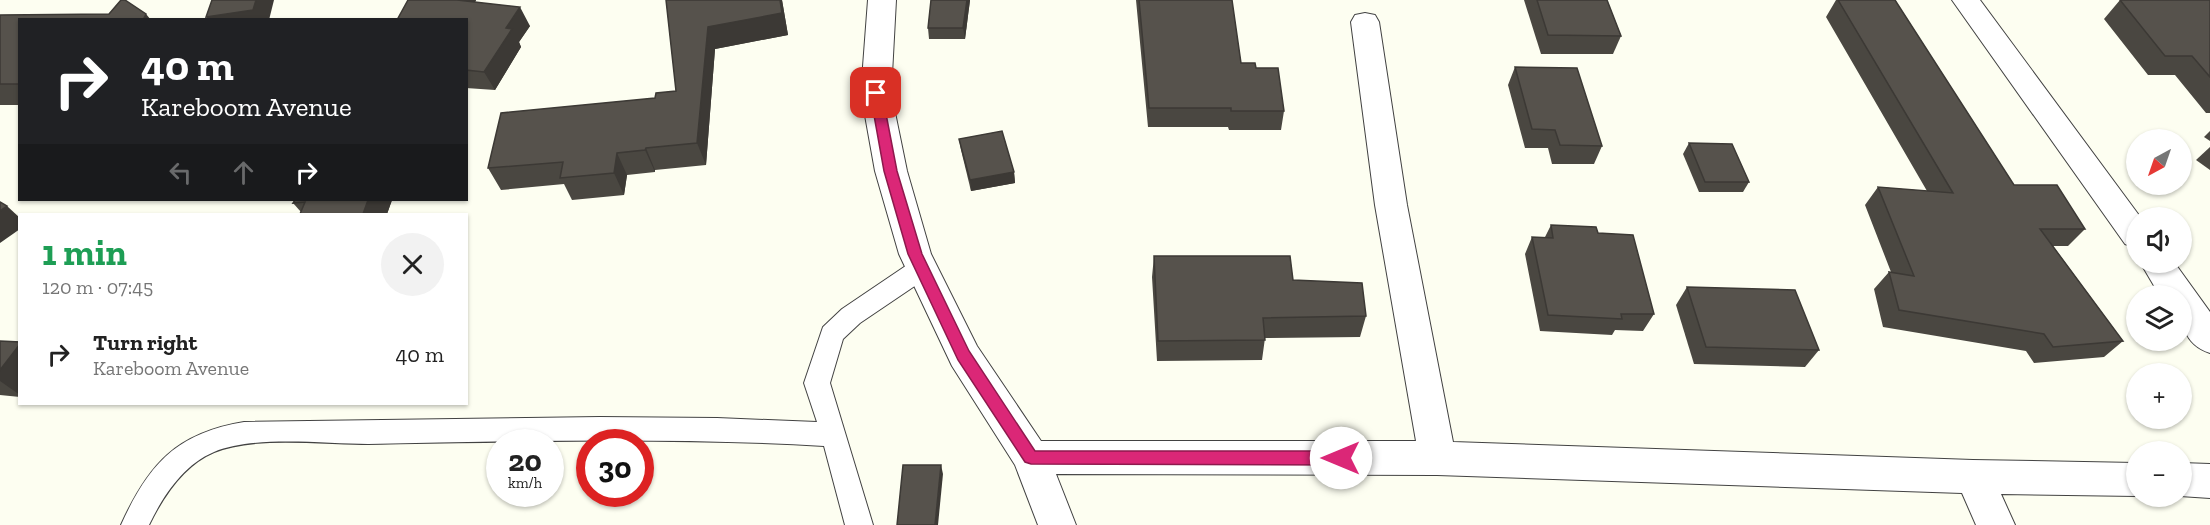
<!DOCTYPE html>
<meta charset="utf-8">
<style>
:root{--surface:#fff;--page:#f2f2f2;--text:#222;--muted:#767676}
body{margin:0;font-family:"Zilla Slab",serif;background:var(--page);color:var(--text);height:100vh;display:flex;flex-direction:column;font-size:22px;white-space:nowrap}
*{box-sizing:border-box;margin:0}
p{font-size:20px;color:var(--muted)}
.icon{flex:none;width:33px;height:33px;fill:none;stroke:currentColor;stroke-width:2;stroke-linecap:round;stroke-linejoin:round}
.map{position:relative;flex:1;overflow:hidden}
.side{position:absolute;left:18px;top:213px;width:450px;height:192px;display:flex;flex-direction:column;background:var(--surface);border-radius:0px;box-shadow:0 2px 4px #0004}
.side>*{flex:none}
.banner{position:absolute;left:18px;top:18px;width:450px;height:183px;border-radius:0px;box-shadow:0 2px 4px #0004;background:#202124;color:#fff;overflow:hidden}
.needle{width:39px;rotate:220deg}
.buttons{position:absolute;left:2126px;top:129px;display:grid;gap:12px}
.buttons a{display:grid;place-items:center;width:66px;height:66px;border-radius:50%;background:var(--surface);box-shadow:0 2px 4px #0004;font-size:30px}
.speed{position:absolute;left:486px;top:429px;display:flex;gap:12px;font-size:30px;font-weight:700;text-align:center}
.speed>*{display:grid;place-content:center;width:78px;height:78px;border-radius:50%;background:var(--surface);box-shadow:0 2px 4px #0004;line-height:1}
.speed small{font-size:15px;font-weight:400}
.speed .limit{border:9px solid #d22;background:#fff;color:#111}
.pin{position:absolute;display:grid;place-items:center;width:51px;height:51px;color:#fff;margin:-26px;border-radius:12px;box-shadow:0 3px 9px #0006}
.me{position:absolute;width:66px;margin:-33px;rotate:270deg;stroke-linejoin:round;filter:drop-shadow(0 0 4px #0008)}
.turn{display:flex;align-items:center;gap:21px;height:126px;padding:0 24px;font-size:27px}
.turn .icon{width:78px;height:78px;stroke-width:2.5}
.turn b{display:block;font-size:42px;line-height:51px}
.lanes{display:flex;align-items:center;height:57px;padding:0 24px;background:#0003;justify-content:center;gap:30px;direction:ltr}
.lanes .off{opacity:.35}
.round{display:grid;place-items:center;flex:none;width:63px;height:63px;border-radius:32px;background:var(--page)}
.head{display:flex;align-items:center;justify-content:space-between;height:102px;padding:0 24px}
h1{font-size:36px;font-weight:700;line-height:45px;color:#1e9e55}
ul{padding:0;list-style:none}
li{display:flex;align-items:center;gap:18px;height:78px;padding:0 24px}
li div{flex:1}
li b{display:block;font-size:22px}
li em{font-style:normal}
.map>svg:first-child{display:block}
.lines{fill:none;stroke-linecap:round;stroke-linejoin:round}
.lane-casing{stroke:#424242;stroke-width:2}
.street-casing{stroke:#424242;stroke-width:2}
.lane{fill:#fff;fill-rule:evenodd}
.street{fill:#fff;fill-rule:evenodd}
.wall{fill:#4a4741}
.shaded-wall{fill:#3c3935}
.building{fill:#56524c;stroke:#3c3935;stroke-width:1.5}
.route{fill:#db2777;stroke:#8e194d;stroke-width:1.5}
</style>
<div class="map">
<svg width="2210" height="525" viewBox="0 0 2210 525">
<rect width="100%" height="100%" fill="#fdfef1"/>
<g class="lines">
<defs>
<path id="lane" d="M922,258L931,261L934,268L931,275L860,323L843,339L830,383L873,525H845L824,446C672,437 520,441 368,444C324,444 255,435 214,452C183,465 163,496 149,525H121C148,465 176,433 244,422L600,417L717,418L817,422L804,383L823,327L842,309L913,261Z"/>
<g id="street">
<path d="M868,0H896L891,93L907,171L931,254L977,346L1041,441H1416L1375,205L1351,22L1355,15L1365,13L1375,15L1379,22L1407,205L1453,442L1973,460L2136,463L2137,496L2001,494L2015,525H1976L1962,493L1437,475L1056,474L1076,525H1038L1015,465L952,366L899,254L875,171L861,93Z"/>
<path d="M1952,0H1980L2141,218H2136V248L2125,244Z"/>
<path d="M2140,262H2174L2210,312V353C2182,344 2181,321 2181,296H2160Z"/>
<path d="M2181,463L2210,464V498L2180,496Z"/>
</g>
</defs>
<use href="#lane" class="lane-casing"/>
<use href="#street" class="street-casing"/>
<use href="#lane" class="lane"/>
<use href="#street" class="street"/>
</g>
<g class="wall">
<path d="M408,0H476L475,2L530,26L519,42L521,47L495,90L466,88V20Z"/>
<path d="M666,0H782L788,35L715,49L706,165L655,170V172L627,175L624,195L572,200L564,184L501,190L488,168L655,98L676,91Z"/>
<path d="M931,0H970L965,39H929L928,28Z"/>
<path d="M1136,0H1232L1241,63L1256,68L1284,111L1281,130H1229L1228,127H1148Z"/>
<path d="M1524,0H1607L1621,36L1613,54H1541Z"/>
<path d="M1836,0H1895L2014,185L2085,229L2068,246H2053L2123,341L2104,357L2034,363L2026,351L1883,327L1874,289L1889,272H1891L1865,205L1878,187L1927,191L1826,17Z"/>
<path d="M2120,0H2210V113H2206L2175,75H2148L2104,19Z"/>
<path d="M146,14L20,20V105H0V15Z"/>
<path d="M1515,67L1602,146L1594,164H1552L1548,148H1525L1508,85Z"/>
<path d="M2210,131V141L2204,137Z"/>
<path d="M959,139L1014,172L1015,183L971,191L961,150Z"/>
<path d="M1689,143L1749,182L1743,192H1699L1683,154Z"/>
<path d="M2210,147V170L2196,160Z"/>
<path d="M295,200H392L387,214L301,212L293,203Z"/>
<path d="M1551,225L1598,233L1654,314L1643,331L1615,330L1612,335L1540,331L1525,254L1532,237H1545Z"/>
<path d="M1154,256L1293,280L1366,316L1360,337L1265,338L1262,360L1157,361L1152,277Z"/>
<path d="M1687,287L1819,350L1805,367L1694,364L1676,305Z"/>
<path d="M0,341L20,342V397L0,395Z"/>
</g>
<g class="shaded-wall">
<path d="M256,0H274L269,20H208L206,17Z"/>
<path d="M457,0H476L467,19Z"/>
<path d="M780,0H782L788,35L715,49L706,165L697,143L708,27Z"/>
<path d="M967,0H970L965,39L963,28Z"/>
<path d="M520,7L530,26L519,42L521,47L495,90L484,72L506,28Z"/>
<path d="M146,14L151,20H143Z"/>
<path d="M646,148L655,170V172L645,150Z"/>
<path d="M617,153L627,175L624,195L614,173Z"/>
<path d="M1014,172L1015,183L971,191L970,180Z"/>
<path d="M368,200H392L387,214H363Z"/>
<path d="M7,206L20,218V229L0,243V211Z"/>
<path d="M20,344V395L0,381V370Z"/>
<path d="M941,465L943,474L938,525H935Z"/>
</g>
<g class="building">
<path d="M121,0H125L146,14L143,20H20V84H0V15L109,14Z"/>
<path d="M212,0H256L253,10L206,17Z"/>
<path d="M408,0H457L520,7L506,28L512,29L484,72L466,70V20H397Z"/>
<path d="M666,0H780L782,13L708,27L697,143L646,148L645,150L617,153L614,173L560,178L563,162L488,168L501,113L655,98L656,93L676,91Z"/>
<path d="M931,0H967L963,28H928Z"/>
<path d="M1139,0H1232L1241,63H1255L1256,68H1278L1284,111H1231V108H1149Z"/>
<path d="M1537,0H1607L1621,36L1548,35Z"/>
<path d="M1838,0H1895L2014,185H2057L2085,229H2040L2123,341L2053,347L2044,334L1899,310L1889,272L1914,276L1878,187L1953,193Z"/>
<path d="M2120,0H2210V77L2192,56H2165Z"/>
<path d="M1515,67L1577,68L1602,146L1560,145L1555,130L1532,129Z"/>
<path d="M1002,131L1014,172L970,180L959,139Z"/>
<path d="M1689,143L1732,144L1749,182H1705Z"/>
<path d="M295,200H368L363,214H300L305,202L293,203Z"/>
<path d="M0,202L7,206L0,211Z"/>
<path d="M1551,225L1596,227L1598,233L1633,235L1654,314H1621L1622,319L1548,315L1532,237L1553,238Z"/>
<path d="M1154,256H1290L1293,280L1362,283L1366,316L1263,318L1265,340L1158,341Z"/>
<path d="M1687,287L1795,290L1819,350L1706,347Z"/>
<path d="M0,341L20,342V344L0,370Z"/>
<path d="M903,465H941L935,525H897Z"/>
</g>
<path class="route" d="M876,88L882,93L897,171L922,254L969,351L1035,451H1341L1346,453L1349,458L1346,463L1341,465L1031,464L1025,462L958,360L908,254L884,171L870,93Z"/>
</svg>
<div class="buttons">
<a><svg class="needle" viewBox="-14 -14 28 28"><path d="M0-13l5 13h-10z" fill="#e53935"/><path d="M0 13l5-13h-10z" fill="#767676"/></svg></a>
<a><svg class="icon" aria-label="sound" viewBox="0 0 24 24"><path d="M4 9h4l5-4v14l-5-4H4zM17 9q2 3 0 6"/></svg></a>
<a><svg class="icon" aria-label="layers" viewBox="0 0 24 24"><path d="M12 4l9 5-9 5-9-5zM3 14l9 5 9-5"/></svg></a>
<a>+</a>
<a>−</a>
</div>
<div class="speed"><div>20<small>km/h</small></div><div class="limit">30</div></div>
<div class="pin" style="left:876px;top:93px;background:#d93025"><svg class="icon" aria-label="arrive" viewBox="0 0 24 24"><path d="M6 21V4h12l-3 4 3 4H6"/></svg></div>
<svg class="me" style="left:1341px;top:458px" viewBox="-20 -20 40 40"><circle r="19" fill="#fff"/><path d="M0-13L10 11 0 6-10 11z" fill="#db2777"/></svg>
<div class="banner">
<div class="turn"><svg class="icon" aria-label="right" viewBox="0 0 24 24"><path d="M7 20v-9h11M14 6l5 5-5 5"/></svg><div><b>40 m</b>Kareboom Avenue</div></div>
<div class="lanes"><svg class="icon off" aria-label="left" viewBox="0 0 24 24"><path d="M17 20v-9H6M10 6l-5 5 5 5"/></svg><svg class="icon off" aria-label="ahead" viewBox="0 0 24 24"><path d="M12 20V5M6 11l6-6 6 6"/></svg><svg class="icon" aria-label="right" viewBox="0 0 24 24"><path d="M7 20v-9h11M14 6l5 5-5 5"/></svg></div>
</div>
<section class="side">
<div class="head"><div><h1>1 min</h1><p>120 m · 07:45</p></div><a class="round"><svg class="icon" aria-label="close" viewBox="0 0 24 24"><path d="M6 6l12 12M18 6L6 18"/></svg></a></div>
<ul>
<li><svg class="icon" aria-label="right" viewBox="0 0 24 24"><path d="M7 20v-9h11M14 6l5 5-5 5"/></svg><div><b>Turn right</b><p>Kareboom Avenue</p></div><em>40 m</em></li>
</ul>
</section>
</div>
